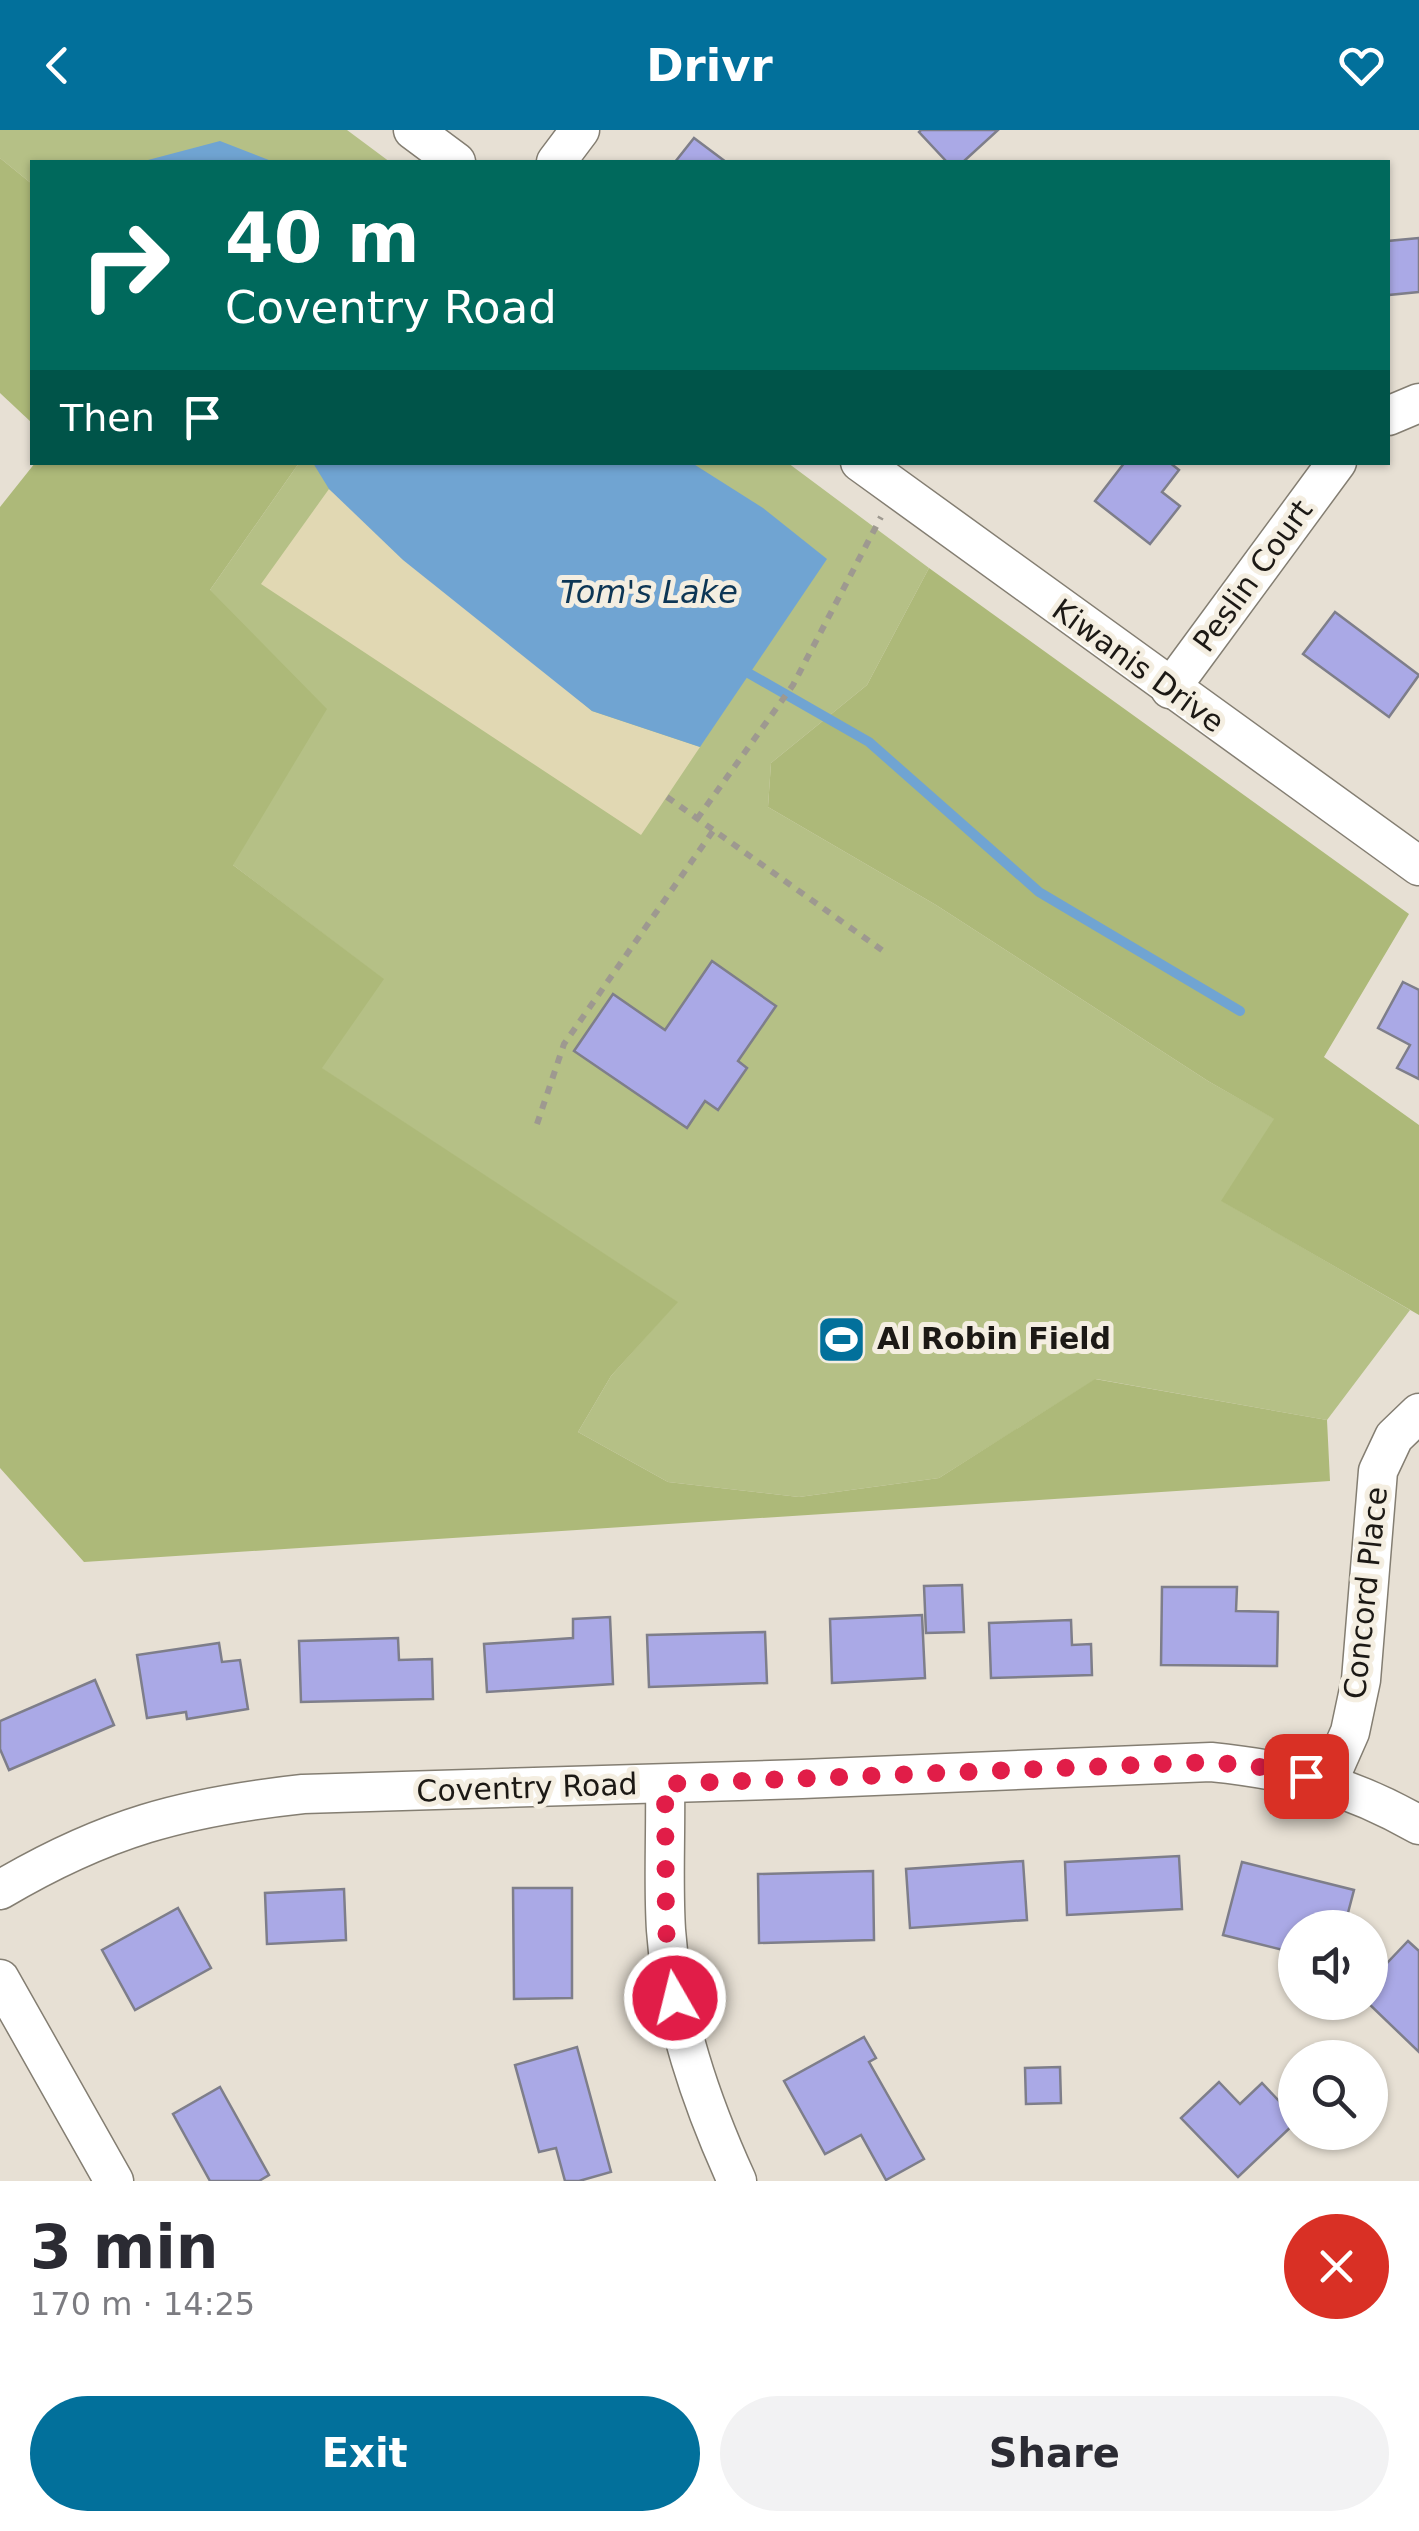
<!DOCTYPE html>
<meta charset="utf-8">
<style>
:root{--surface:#fff;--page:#f2f2f3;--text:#2b2b33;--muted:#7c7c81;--accent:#02709b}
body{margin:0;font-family:"DejaVu Sans",sans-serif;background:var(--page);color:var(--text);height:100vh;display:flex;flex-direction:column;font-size:38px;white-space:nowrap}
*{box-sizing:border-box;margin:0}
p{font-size:32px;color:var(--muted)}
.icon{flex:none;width:55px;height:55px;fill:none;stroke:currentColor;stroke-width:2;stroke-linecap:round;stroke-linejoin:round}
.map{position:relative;height:2051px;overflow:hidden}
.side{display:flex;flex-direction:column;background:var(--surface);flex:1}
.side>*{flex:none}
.top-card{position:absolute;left:30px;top:30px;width:1360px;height:305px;border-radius:0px;box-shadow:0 2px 8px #0004;background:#00695c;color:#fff;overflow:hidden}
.fabs{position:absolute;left:1278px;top:1780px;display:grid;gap:20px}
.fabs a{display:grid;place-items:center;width:110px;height:110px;border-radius:50%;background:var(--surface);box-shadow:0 2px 8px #0004;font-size:50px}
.pin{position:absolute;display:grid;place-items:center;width:85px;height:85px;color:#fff;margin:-42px;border-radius:20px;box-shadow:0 5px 15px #0006}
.me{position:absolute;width:110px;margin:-55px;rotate:352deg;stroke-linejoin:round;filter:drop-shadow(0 0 8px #0008)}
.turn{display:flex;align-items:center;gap:35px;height:210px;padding:0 30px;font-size:45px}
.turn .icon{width:130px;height:130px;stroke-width:2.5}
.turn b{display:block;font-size:70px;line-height:85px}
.then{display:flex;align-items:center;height:95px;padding:0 30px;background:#0003;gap:20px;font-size:38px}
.round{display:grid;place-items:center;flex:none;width:105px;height:105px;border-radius:52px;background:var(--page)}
.head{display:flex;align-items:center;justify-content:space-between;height:170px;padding:0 30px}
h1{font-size:60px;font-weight:800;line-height:75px}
.cta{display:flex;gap:20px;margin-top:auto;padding:20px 30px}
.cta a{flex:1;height:115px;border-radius:60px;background:var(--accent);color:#fff;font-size:40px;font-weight:800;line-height:115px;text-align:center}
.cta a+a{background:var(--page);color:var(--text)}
header{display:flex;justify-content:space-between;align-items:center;height:130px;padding:0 30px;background:var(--accent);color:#fff;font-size:45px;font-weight:800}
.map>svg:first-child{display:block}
.green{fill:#b5c086}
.forest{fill:#adb979}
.sand{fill:#e1d8b3}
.water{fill:#70a4d2}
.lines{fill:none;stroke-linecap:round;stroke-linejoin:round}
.stream{stroke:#70a4d2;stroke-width:10}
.building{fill:#aaa9e6;stroke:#7e7e8a;stroke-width:2.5}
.minor-casing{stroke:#847e72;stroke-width:41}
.path{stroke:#9e9990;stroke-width:6;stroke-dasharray:8 8;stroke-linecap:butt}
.minor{stroke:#fff;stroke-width:38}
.route{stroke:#e11d48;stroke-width:18;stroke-dasharray:0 32.4}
.labels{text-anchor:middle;stroke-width:10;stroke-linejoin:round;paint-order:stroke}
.street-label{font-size:30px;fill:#1c1915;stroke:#f4eee1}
.poi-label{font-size:30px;font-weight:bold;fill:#1c1915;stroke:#f4eee1;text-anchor:start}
.water-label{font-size:32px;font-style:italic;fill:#0d3655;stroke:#f4eee1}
</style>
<header><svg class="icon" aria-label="back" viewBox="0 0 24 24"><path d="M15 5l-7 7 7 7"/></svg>Drivr<svg class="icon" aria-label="heart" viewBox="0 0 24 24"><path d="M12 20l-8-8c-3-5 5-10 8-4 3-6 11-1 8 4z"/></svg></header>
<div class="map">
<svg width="1419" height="2051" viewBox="0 0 1419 2051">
<rect width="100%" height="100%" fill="#e7e0d4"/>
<g class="green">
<path d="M0,0H347L390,32H32V54L0,28Z"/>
<path d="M299,333H788L929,438L867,555L771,633L768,677L936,775L1208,951L1275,989L1222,1071L1410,1180L1327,1290L1096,1249L939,1348L799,1367L668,1352L578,1302L611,1246L677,1172L321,938L383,849L233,735L210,460Z"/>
</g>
<g class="forest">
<path d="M0,28L32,54V293L0,263Z"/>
<path d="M35,333H299L210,460L327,579L233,735L384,849L322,938L678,1172L611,1246L578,1302L668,1352L799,1367L939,1348L1095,1249L1327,1290L1330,1351L84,1432L0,1338V377Z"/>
<path d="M929,438L1409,784L1324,927L1419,995V1185L1221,1071L1274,989L1208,951L936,775L768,677L771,633L867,555Z"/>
</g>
<path class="sand" d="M329,359L592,581L700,617L641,705L261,454Z"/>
<g class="water">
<path d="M220,11L274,32H145L148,30Z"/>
<path d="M313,333H692L763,378L827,429L700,617L592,581L403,430L329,359Z"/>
</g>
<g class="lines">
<path class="stream" d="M750,544L869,612L1039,762L1240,881"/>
</g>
<g class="building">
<path d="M921,0H998L963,32H947L919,2Z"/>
<path d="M694,8L726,32H675Z"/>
<path d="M1419,108V162L1388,165V111Z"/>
<path d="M1125,332H1169L1179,340L1162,362L1180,376L1150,414L1095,371Z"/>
<path d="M1335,482L1419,545L1389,587L1303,524Z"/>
<path d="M712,831L776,876L738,931L747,938L718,980L705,971L687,998L574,921L613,864L665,900Z"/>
<path d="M1403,852L1419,860V949L1397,938L1410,915L1378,898Z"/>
<path d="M962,1455L964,1502L926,1503L924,1456Z"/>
<path d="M1162,1457H1237L1236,1481L1278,1482L1277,1536L1161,1535Z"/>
<path d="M922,1485L925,1548L832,1553L830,1489Z"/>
<path d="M610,1487L613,1554L487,1562L484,1514L573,1508V1489Z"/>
<path d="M1071,1490L1072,1515L1091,1514L1092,1545L991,1548L989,1493Z"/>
<path d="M765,1502L767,1553L649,1557L647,1505Z"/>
<path d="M398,1508L399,1530L432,1529L433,1569L301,1572L299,1511Z"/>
<path d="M219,1513L222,1532L240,1530L248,1579L187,1589L186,1582L147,1588L137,1525Z"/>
<path d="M95,1550L114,1595L9,1640L0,1619V1591Z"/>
<path d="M1179,1726L1182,1779L1067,1785L1065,1732Z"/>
<path d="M1023,1731L1027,1790L910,1798L906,1739Z"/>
<path d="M1242,1732L1354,1760L1344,1798H1295V1823L1223,1805Z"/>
<path d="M873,1741L874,1810L759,1813L758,1744Z"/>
<path d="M513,1758H572V1868L514,1869Z"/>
<path d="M344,1759L346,1810L267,1814L265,1763Z"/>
<path d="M178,1778L211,1838L135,1880L102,1820Z"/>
<path d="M1408,1811L1419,1821V1922L1367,1872H1370V1851Z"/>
<path d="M864,1907L876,1928L869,1932L924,2029L886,2050L861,2005L825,2024L784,1951Z"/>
<path d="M577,1917L611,2042L579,2051H565L556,2018L539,2022L515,1935Z"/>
<path d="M1060,1937L1061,1973L1026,1974L1025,1938Z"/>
<path d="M1219,1952L1240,1974L1262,1953L1295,1988V1993L1238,2047L1181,1988Z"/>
<path d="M220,1957L269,2045L259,2051H210L173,1984Z"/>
</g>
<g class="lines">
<defs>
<g id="minor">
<path d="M413,0L456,32"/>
<path d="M556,32L580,0"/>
<path d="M1388,286L1419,273"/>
<path d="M860,332L1419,736"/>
<path d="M1170,559L1337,332"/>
<path d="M1328,1652L1350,1602L1361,1550L1378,1341L1394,1307L1419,1283"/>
<path d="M665,1654C666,1702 663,1752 666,1800C672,1888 701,1972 737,2051"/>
<path d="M0,1760C105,1698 183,1677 303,1664L802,1649L1211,1632C1290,1640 1349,1655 1419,1695"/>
<path d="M0,1849L114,2051"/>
</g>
</defs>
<use href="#minor" class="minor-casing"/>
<g class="path">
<path d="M667,667L886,823"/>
<path d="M697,689L793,555L881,387"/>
<path d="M537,994L564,914L713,701"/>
</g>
<use href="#minor" class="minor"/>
</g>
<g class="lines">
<path class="route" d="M675,1868L666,1800L665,1654L1211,1632L1270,1638L1306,1646"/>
</g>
<defs>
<symbol id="stadium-square" viewBox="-11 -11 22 22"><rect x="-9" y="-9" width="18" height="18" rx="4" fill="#02709b" stroke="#f4eee1"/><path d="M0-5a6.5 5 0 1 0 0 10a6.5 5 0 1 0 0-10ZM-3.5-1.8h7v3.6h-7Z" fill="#fff"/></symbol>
</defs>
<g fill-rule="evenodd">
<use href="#stadium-square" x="814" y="1182" width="55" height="55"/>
</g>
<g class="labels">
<g class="street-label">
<text transform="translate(1253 446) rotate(-54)" y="10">Peslin Court</text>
<text transform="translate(1138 536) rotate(36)" y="10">Kiwanis Drive</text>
<text transform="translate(1366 1463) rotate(-84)" y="10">Concord Place</text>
<text transform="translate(527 1658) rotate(-2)" y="10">Coventry Road</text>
</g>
<g class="poi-label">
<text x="877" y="1219">Al Robin Field</text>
</g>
<g class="water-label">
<text x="649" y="473">Tom's Lake</text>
</g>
</g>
</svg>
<div class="fabs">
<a><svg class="icon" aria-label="sound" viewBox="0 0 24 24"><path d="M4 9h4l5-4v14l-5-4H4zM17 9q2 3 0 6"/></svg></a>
<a><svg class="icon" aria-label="search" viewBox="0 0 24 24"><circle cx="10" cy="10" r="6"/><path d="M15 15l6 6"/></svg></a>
</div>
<div class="pin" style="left:1306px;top:1646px;background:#d93025"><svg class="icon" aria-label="arrive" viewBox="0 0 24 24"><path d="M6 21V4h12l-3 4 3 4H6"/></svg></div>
<svg class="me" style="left:675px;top:1868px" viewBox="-20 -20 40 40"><circle r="17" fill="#e11d48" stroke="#fff" stroke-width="3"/><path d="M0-11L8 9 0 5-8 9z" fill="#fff"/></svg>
<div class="top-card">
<div class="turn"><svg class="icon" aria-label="right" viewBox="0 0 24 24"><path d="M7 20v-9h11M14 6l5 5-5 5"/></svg><div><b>40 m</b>Coventry Road</div></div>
<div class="then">Then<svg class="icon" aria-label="arrive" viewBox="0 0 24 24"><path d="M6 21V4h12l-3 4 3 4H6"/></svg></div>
</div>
</div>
<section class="side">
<div class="head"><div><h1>3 min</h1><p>170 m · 14:25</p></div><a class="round" style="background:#d93025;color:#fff"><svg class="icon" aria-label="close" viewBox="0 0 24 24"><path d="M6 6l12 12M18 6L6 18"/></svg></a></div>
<div class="cta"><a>Exit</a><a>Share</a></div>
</section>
